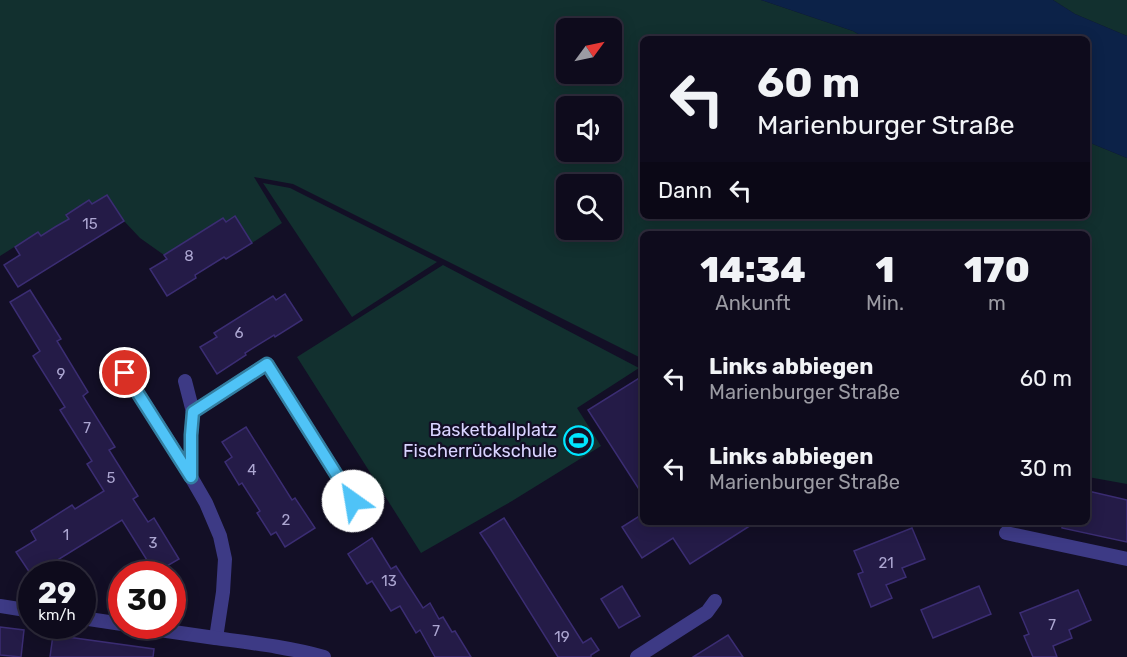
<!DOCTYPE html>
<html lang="de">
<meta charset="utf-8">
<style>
:root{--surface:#0e0b1c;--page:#171425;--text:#f1f3f6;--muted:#9b9ba3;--line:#2e2b3b}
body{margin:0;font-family:Rubik,sans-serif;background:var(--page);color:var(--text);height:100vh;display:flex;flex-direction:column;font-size:22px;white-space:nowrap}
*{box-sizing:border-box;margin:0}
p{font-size:20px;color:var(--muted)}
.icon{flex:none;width:33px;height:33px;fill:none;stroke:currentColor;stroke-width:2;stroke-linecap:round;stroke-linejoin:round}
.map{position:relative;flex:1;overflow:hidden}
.drawer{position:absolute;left:640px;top:231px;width:450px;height:294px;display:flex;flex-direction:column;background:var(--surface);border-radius:9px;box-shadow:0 3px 15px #0003,0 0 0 2px var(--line)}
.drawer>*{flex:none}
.hud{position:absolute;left:640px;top:36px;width:450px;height:183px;border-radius:9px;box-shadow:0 3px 15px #0003,0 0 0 2px var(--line);background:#0e0b1c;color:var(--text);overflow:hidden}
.needle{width:39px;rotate:57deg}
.tools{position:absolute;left:556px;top:18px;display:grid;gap:12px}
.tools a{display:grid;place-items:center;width:66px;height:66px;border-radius:9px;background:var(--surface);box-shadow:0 3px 15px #0003,0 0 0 2px var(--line);font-size:30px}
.speed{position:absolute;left:18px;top:561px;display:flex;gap:12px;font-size:30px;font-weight:700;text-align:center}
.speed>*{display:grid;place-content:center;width:78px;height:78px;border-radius:50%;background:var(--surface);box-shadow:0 3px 15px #0003,0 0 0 2px var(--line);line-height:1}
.speed small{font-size:15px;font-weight:400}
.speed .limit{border:9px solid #d22;background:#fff;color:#111}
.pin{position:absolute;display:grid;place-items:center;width:51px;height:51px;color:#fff;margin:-26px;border:3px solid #fff;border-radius:50%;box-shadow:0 2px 6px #0007}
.me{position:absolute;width:66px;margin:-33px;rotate:328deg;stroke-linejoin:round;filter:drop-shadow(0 0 4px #0008)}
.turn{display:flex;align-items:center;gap:21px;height:126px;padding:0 18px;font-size:27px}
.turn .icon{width:78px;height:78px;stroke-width:2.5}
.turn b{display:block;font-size:42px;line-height:51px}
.then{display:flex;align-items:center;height:57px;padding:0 18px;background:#0003;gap:12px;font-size:22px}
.eta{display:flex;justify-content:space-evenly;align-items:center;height:102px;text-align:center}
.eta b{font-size:36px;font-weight:800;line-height:42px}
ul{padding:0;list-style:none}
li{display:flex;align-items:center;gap:18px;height:90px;padding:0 18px}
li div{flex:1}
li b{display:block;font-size:22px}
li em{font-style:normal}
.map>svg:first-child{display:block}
.green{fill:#12302f;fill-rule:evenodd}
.water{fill:#0c2248}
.building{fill:#241b47;stroke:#3b2d73;stroke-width:1.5}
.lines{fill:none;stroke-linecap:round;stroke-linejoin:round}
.minor{stroke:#3d3a85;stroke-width:14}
.route-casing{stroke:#337fa1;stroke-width:15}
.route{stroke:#4fc3f7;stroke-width:10}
.labels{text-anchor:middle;stroke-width:4.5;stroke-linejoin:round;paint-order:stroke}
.number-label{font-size:15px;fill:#aca6d1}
.poi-label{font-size:18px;fill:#d9d4ff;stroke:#130f26;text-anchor:end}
</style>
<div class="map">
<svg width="1127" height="657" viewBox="0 0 1127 657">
<rect width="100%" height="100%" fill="#130f26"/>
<g class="green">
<path d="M0,0H761L853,31L867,39H644V216H1088V142L1127,158V484L1088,477V234H644L643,359L293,184L254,177L282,223L252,243L235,216L226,222L223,218L164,255L140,238L124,221L107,195L92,204L89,201L66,214L69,219L41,236L38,232L0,256ZM567,28H612V74H567ZM567,106H612V152H567ZM567,184H612V230H567Z"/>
<path d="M1053,0H1127V36L1075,14Z"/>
<path d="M263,183L290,188L437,262L352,317Z"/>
<path d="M443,265L639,368L577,408L601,446L512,501L421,553L297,357Z"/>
</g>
<path class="water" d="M761,0H1053L1075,14L1127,36V158L1088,142V39H867L853,31Z"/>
<g class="building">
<path d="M107,195L124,221L18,287L4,265L20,255L15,247L38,232L41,236L55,227L69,219L66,215L89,200L92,204Z"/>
<path d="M235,216L252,243L226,259L224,257L195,275L196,278L167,296L150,269L167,259L164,255L223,218L226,222Z"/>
<path d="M30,290L61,339L57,341L88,392L83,396L115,447L109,450L138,496L133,499L148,522L154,518L179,559L155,573L122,520L35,574H32V576L16,552L36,540L31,531L72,505L75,509L104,491L87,464L92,461L60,410L65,407L33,356L40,351L10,302Z"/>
<path d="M285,294L302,320L275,337L274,335L245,353L246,355L217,374L200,347L217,337L214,333L273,296L276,300Z"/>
<path d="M644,375V497L588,410Z"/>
<path d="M246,427L292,500L295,498L315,528L285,547L276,532L271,535L257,513L260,511L242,483L239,485L225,462L232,457L222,442Z"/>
<path d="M1088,491L1127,500V542L1062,528V522H1088Z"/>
<path d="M644,513V522H756L690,564L673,538L642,558L622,527Z"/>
<path d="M504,518L583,643L591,638L599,650L591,655V657H558L490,548L480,533Z"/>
<path d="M912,528L925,559L902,568L906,577L886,585L892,598L871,607L858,574L863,572L854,551Z"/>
<path d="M372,538L391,569L396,566L423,608L430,603L439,619L443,617L452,632L455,631L471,657H435L420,630L416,633L400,606L391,611L372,581L367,584L348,554Z"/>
<path d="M622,586L640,616L619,628L601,599Z"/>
<path d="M979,586L991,614L933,638L921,610Z"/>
<path d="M1078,590L1091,620L1069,630L1072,638L1053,646L1057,657H1033L1024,636L1029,634L1020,613Z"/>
<path d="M0,627L24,630L21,657L0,655Z"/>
<path d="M53,635L154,649L153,657H50Z"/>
<path d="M728,635L743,657H693Z"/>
</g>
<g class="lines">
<g class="minor">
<path d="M125,373L190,475"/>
<path d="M185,381L193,412L191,435V477L206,503L220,536L225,559L223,592L216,638"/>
<path d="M193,412L267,364L365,520"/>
<path d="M1006,533L1127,559"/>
<path d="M0,606L32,611"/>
<path d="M82,618L122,624"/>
<path d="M132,626C159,630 187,634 215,638C252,643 288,647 324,657"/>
<path d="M637,657L707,612L715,601"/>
</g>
</g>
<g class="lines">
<defs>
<path id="route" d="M125,373L191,477V435L193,412L267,364L353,501"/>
</defs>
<use href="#route" class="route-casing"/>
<use href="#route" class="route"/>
</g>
<defs>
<symbol id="stadium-ring" viewBox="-11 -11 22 22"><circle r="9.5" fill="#130f26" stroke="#00e5ff" stroke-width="1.5"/><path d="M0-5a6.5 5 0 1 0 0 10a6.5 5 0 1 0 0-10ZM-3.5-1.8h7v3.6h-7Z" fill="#00e5ff"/></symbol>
</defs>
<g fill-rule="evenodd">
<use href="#stadium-ring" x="562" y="424" width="33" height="33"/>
</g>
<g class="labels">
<g class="number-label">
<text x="90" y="229">15</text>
<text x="189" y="261">8</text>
<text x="239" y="338">6</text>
<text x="61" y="379">9</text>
<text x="87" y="433">7</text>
<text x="252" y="475">4</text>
<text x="111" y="483">5</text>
<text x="286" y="525">2</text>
<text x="66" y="540">1</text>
<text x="153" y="548">3</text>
<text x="886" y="568">21</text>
<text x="389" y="586">13</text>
<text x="1052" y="630">7</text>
<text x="436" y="636">7</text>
<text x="562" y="642">19</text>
</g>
<g class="poi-label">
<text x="557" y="436">Basketballplatz<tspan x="557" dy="21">Fischerrückschule</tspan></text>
</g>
</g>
</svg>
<div class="tools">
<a><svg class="needle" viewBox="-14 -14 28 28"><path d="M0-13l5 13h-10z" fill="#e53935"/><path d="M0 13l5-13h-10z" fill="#9b9ba3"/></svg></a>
<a><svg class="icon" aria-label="sound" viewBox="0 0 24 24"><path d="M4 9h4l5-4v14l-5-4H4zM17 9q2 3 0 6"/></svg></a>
<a><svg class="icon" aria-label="search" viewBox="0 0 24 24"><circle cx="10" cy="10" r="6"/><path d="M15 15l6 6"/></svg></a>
</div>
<div class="speed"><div>29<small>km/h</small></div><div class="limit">30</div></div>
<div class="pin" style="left:125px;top:373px;background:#d93025"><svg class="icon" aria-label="arrive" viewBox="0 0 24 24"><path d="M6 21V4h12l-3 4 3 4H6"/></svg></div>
<svg class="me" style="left:353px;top:501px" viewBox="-20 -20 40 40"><circle r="19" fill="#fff"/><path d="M0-13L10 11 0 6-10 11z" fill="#4fc3f7"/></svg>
<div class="hud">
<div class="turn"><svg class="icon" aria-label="left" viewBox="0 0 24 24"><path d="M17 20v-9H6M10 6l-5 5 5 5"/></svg><div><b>60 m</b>Marienburger Straße</div></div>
<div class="then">Dann<svg class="icon" aria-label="left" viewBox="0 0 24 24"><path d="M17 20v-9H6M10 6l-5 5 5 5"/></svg></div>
</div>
<section class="drawer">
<div class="eta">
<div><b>14:34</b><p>Ankunft</p></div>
<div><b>1</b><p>Min.</p></div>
<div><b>170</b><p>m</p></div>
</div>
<ul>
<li><svg class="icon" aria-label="left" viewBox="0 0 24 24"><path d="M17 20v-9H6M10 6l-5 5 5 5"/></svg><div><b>Links abbiegen</b><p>Marienburger Straße</p></div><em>60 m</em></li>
<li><svg class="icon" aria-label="left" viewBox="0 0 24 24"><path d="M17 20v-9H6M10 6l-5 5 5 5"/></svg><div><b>Links abbiegen</b><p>Marienburger Straße</p></div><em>30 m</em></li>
</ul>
</section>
</div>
